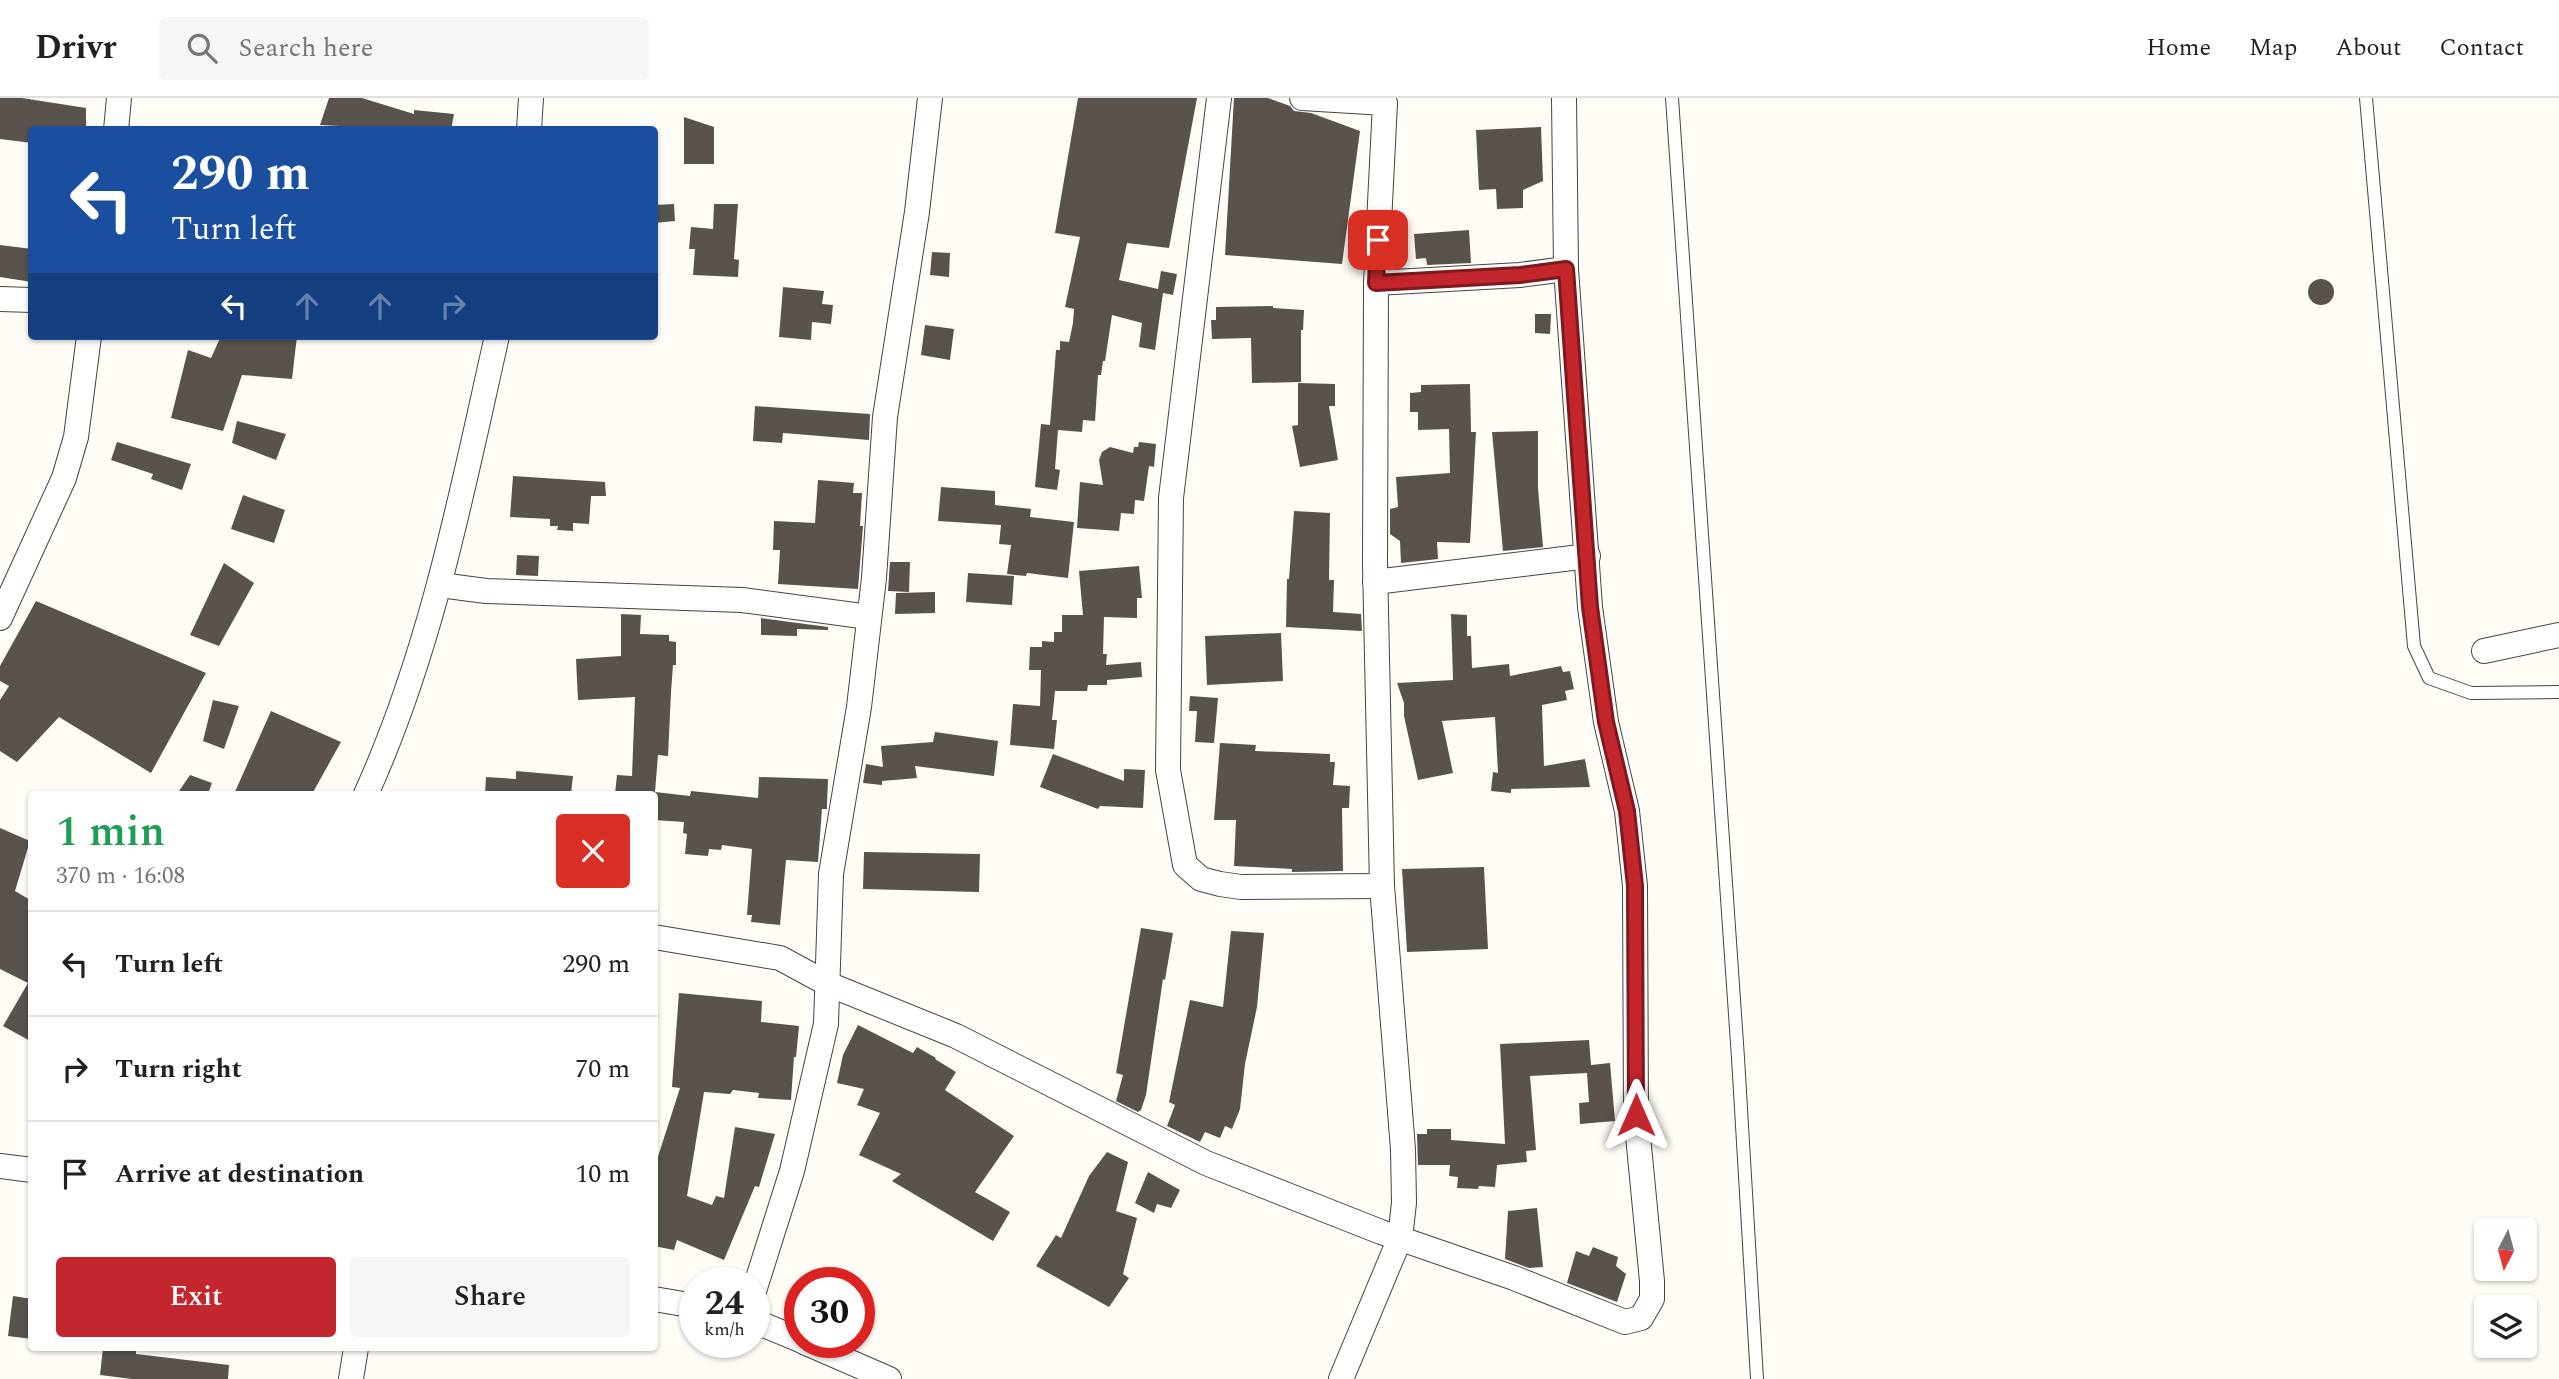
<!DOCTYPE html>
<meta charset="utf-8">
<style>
:root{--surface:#fff;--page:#f6f6f6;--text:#202124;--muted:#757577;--line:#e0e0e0;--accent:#c4262e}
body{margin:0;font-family:Spectral,serif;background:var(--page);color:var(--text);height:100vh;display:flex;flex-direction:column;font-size:26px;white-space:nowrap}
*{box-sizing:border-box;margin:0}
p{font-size:23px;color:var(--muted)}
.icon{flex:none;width:38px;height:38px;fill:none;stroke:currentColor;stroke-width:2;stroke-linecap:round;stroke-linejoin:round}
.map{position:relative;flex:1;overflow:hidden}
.details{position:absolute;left:28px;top:693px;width:630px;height:560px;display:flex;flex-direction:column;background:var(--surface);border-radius:7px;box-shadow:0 2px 5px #0004}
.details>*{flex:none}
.top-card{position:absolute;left:28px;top:28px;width:630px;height:214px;border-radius:7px;box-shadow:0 2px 5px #0004;background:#1a4fa0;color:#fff;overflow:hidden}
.needle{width:46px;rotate:186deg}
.controls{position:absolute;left:2474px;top:1120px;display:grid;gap:14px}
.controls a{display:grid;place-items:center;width:63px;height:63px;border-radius:7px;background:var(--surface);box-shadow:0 2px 5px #0004;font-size:35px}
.speed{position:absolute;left:679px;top:1169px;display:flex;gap:14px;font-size:35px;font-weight:700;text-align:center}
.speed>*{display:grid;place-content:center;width:91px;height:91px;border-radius:50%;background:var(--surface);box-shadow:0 2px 5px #0004;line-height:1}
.speed small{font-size:18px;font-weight:400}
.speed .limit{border:10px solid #d22;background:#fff;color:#111}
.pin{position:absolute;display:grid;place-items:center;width:60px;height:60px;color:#fff;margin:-30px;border-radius:14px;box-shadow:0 4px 10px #0006}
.me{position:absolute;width:77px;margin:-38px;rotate:0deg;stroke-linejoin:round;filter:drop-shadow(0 0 5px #0008)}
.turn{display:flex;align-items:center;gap:24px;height:147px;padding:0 28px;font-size:32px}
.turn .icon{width:91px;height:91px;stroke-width:2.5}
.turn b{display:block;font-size:49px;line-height:60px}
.lanes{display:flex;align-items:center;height:66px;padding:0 28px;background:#0003;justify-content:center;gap:35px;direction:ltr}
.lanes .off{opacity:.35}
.round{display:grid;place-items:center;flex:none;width:74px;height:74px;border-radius:7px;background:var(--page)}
.overview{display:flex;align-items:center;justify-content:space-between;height:119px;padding:0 28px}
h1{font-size:42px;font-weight:600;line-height:52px;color:#1e9e55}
.cta{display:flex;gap:14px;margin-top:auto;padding:14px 28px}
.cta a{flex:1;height:80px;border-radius:7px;background:var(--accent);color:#fff;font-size:28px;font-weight:600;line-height:80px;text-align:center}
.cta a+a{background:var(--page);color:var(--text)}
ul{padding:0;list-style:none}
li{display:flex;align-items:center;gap:21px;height:105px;padding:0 28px;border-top:2px solid var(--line)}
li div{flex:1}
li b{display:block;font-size:26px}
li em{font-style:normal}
header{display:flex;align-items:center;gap:42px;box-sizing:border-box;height:98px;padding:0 35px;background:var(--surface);border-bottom:2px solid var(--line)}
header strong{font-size:33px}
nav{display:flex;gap:38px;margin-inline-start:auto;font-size:24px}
.search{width:490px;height:63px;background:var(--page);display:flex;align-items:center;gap:18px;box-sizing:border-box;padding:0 24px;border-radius:7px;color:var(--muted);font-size:26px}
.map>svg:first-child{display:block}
.building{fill:#5a524d}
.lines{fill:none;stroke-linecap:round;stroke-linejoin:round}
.service-casing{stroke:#444;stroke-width:14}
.minor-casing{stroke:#444;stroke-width:26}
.service{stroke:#fff;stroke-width:12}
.minor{stroke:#fff;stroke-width:24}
.route-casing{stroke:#7f191e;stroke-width:18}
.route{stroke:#c4262e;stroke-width:12}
</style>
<header>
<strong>Drivr</strong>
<div class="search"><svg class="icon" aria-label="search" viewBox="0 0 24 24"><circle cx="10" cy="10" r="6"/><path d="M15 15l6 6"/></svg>Search here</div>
<nav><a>Home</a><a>Map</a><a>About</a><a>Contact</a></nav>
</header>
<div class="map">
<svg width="2559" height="1281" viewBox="0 0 2559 1281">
<rect width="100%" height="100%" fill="#fffdf5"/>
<g class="building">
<path d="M0,0H22L86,10V32H32V45L0,41Z"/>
<path d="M329,0H362L414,16V12L454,16L451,32H341L340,28L320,27Z"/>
<path d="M1078,0H1197L1169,150L1127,145L1119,182L1158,191L1161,173L1177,176L1173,197L1163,195L1155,252L1139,249L1142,225L1112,217L1105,263H1103L1101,277H1098L1095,323L1083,322L1082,334L1058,332L1055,371L1060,372L1057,392L1035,389L1041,326L1050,327L1056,252H1060V243L1069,244L1073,225L1074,211L1065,209L1080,139L1055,135Z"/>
<path d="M1234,0H1268L1290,8L1294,13L1311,15L1360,33L1342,166L1225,157Z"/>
<path d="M684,19L714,29V66H684Z"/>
<path d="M1541,29L1543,83L1523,92V110L1497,111L1496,91L1479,92L1476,32Z"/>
<path d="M674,106L675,123L654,125V107Z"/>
<path d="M714,106H738L734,161L739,162L738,179L693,177L695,151H689L691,129L713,131Z"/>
<path d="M1469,132L1471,165L1427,167L1426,160L1416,161L1414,136Z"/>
<path d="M0,147L32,151V184L0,179Z"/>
<path d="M932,154L950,155L949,179L930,177Z"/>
<circle cx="2321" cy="194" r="13"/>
<path d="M783,189L824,193L822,206L833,207L831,226L812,224L811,242L779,239Z"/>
<path d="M1273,208V210L1304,212L1303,232H1301V284L1252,285L1251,240L1212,241L1211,222H1216V209Z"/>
<path d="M1535,216H1551L1550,236L1535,235Z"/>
<path d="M925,227L954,231L950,262L921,257Z"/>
<path d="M221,238H297L292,281L242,277L223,333L171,320L188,252L211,260Z"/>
<path d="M1298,285L1335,286V308H1329L1338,362L1300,369L1292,328L1298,327Z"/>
<path d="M1470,286L1471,334H1476L1470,445L1437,444L1438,461L1401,465L1400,443L1390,436V411L1398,409L1396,379L1450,375L1449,331L1418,332V314H1410V295L1421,294V287Z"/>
<path d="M755,308L870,316L869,342L783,335L782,345L753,343Z"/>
<path d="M237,323L286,336L276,362L232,345Z"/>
<path d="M1538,333V390L1543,449L1503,453L1492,334Z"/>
<path d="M117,344L191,366L182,392L151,381L153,376L111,362Z"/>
<path d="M1139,344L1156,346L1154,369L1149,368L1144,403L1135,402L1134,416L1121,415L1119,433L1077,430L1080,384L1103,387L1099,362L1102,354L1110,349L1133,355L1134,349H1138Z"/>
<path d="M513,378L605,384L606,398H591L589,426L573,425V433L557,432L558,428H550V421L510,419Z"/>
<path d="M818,382L854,385L853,395H862L860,428H863L858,491L778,486L780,452H773L774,423L815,425Z"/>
<path d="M941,389L995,393V407L1031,411L1030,419L1074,424L1068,480L1027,475L1026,478L1007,476L1011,447L999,446L1001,427L938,423Z"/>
<path d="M243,397L285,412L274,445L231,431Z"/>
<path d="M1294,413L1330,415L1329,482H1334L1333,514L1361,516L1362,533L1286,529L1287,481H1289Z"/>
<path d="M517,457L539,458L538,478L516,477Z"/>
<path d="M890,464H910L909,494L888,493Z"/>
<path d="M224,465L254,485L219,548L190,537Z"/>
<path d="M1139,468L1142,500H1137V520L1104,519L1103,556H1107L1106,567L1141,564L1142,579L1107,582V587H1088L1087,593H1055L1052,622H1057L1054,651L1010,647L1013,606L1040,608L1041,572H1029L1030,549H1042V543L1054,544V534H1062V517H1083L1079,473Z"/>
<path d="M968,475L1014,478L1012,507L966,504Z"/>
<path d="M935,494V515L895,516L896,495Z"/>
<path d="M36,503L206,575L151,675L59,619L17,664L0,653V602L9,588L0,583V568Z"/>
<path d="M621,516L641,517L640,536L669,537V543L676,544V567H673L671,594L668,658L658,657L655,694L690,698L691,693L758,700L759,679L828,681L827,707V711H822L818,764L786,762L780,827L751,824L752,817H747L752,751L722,747L721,752L709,751L708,758L685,756L687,736L683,735L684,724L654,722V696H615L617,677L632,678L635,599L578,602L576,561L621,558Z"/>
<path d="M1451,516L1467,517V538H1471L1472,570L1509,566L1510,578L1561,568L1563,574L1570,573L1574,591L1565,593L1567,602L1542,607L1544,668L1585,661L1590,689L1511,691V695L1491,693L1493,674L1498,675L1495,619L1442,623L1453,675L1418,682L1404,618V605L1397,585L1453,582Z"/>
<path d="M761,520L828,529V532L797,531V538L761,537Z"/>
<path d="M1281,535L1283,583L1207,587L1205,538Z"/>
<path d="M1190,598L1218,600L1214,645L1195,644L1197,613H1189Z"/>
<path d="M213,602L239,608L224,651L203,643Z"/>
<path d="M271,613L341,644L312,696H234Z"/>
<path d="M935,634L998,643L994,678L915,668L917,680L882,683V687L863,685L866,666L883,669L881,648L933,644Z"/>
<path d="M1220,645L1256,647L1255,653L1330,656V664H1335L1333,687L1350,688L1349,710H1342L1343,773L1292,774V771L1234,768L1236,722H1214Z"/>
<path d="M1053,656L1124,683V671L1145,672L1143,710L1100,708L1098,711L1040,689Z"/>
<path d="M516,673L573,678L571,696H485L486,679L516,681Z"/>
<path d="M190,677L212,685L208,696H177Z"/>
<path d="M0,730L30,743L15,793L32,803V944L3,928L28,885L0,871Z"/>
<path d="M864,754L980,756L979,794L863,791Z"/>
<path d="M1484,769L1488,851L1407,854L1402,771Z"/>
<path d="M1141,830L1173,835L1165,882L1163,881L1146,997L1141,1012L1138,1014L1116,1003L1123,977L1116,975Z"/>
<path d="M1231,833L1264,835L1257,909L1245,966L1240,1011L1232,1031L1225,1028L1220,1040L1205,1034L1200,1044L1167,1028L1175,1007L1169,1004L1190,902L1223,909Z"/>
<path d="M679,895L762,903L761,924L799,928L796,959H794L791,1002L758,1000L759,995L733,992L730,996L704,994L687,1098L712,1107L716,1098L724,1100L735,1029L775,1036L759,1089L755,1088L724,1162L677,1142L674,1152L654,1148V1071L680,990L672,989Z"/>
<path d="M858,927L913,955L917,949L936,960L935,961L956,974L945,992L1014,1038L975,1094L1010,1114L993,1143L892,1083L901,1076L859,1057L880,1015L857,1007L864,991L837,985L843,957Z"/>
<path d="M1589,942L1591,967L1610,965L1615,1023L1580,1026L1579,1005L1589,1004L1587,975L1530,978L1536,1052L1526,1053L1527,1064L1497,1067L1495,1089L1479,1088L1478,1091L1457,1090L1458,1079L1449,1078L1450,1067H1418L1417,1036H1427V1031H1451V1042L1505,1046L1500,946Z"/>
<path d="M1107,1054L1128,1064L1116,1113L1137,1120L1123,1176L1129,1180L1109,1209L1036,1168L1056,1137L1061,1140L1089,1078Z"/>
<path d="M1148,1074L1180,1092L1171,1110L1157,1106L1154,1115L1135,1105Z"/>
<path d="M1537,1110L1543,1169L1529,1170L1505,1161L1508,1113Z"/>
<path d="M1593,1149L1618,1159L1616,1168L1626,1176L1617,1204L1567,1185L1576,1153L1589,1158Z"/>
<path d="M13,1198L32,1201V1241L8,1238Z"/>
<path d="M103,1250H136V1256L229,1267L228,1281H132L100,1277Z"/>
</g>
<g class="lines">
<defs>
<g id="service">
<path d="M1672,0L1738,960L1757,1281"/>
<path d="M2366,0L2414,548L2429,580L2471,595L2559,594"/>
</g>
<g id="minor">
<path d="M1219,0L1171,400L1168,672L1185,767L1201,781L1220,786L1241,789L1382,788"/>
<path d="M1302,0L1385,5L1376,185L1375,467L1382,788L1403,1051L1404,1105L1400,1140L1341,1281"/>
<path d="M116,32L119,0"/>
<path d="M529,32L531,0"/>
<path d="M1376,185L1520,177L1566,171"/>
<path d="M0,201L32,202"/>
<path d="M1375,484L1588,458"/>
<path d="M440,487L486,493L742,502L869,519"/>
<path d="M0,520L64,380L76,339L89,238"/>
<path d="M2484,553L2559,537"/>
<path d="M366,696C432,551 462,393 497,238"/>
<path d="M654,839L780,860L828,886L956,938L1206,1065L1381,1134L1514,1180L1625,1224L1641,1220L1652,1201V1183L1636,1017L1635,788L1627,713L1606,624L1590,509L1566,171L1564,0"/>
<path d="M0,1068L32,1072"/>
<path d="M754,1193L792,1073L826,926L831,776L859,609L874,480L885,319L917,114L930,0"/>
<path d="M654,1201L695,1208"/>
<path d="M754,1223L800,1242"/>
<path d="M804,1244L889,1281"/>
<path d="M351,1281L356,1250"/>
</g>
</defs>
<use href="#service" class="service-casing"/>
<use href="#minor" class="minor-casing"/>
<use href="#service" class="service"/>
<use href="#minor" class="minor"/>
</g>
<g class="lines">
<defs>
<path id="route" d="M1378,142L1376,185L1520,177L1566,171L1590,509L1606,624L1627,713L1635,788L1636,1017"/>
</defs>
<use href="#route" class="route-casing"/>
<use href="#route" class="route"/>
</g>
</svg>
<div class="controls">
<a><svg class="needle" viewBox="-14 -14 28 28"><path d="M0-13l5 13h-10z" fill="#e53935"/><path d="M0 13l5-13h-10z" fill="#757577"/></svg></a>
<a><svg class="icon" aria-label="layers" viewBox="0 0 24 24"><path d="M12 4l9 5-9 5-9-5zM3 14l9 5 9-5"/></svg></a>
</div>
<div class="speed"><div>24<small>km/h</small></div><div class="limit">30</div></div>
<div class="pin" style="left:1378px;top:142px;background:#d93025"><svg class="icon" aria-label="arrive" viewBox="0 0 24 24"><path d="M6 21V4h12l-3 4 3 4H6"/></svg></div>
<svg class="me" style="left:1636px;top:1017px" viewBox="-20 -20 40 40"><path d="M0-17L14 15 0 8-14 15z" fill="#c4262e" stroke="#fff" stroke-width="4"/></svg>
<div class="top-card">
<div class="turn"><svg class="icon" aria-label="left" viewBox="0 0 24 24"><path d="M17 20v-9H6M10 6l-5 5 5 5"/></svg><div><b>290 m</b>Turn left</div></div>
<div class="lanes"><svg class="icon" aria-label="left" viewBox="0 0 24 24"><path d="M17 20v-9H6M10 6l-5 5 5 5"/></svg><svg class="icon off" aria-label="ahead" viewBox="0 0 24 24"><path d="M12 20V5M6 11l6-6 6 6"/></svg><svg class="icon off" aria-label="ahead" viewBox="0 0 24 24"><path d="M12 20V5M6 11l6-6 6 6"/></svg><svg class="icon off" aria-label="right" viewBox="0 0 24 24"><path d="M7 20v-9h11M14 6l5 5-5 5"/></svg></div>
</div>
<section class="details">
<div class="overview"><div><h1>1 min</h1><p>370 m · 16:08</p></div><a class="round" style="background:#d93025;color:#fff"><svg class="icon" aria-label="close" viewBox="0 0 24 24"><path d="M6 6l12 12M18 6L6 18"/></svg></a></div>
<ul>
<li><svg class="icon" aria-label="left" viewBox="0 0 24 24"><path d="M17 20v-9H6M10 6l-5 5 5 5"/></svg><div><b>Turn left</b></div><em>290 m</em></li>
<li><svg class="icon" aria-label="right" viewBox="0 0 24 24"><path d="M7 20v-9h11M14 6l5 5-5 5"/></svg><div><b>Turn right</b></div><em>70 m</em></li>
<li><svg class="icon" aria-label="arrive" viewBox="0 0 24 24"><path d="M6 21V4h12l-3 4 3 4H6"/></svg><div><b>Arrive at destination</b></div><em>10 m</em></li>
</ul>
<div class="cta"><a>Exit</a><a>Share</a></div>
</section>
</div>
